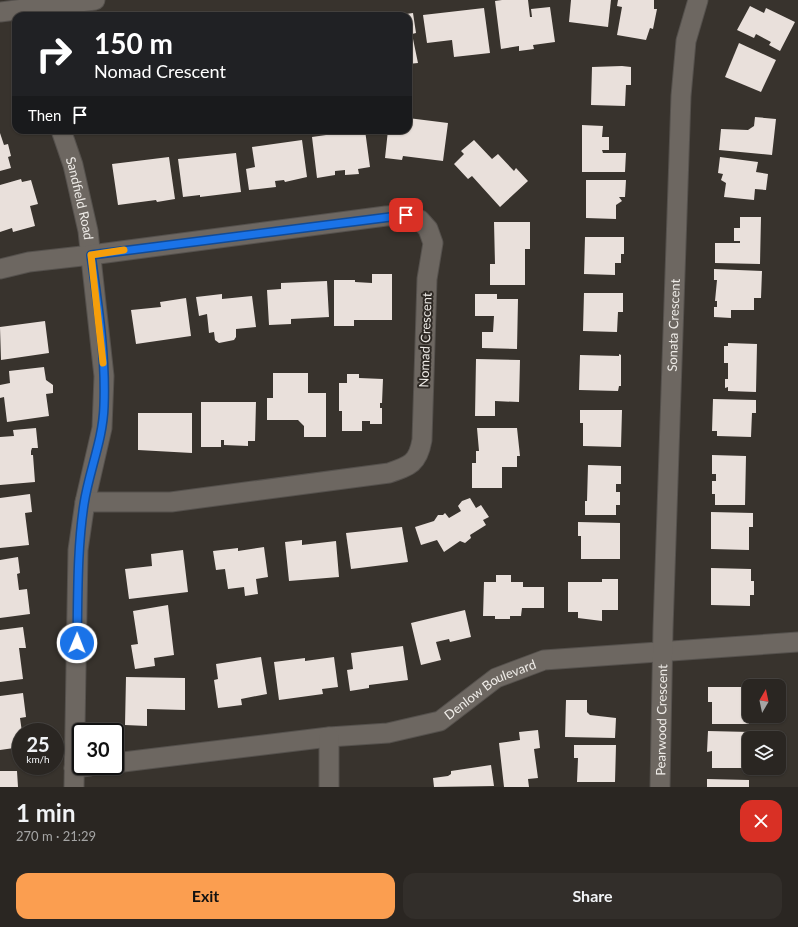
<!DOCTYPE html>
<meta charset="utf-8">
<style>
:root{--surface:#2a2622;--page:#322e2a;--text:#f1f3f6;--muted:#a5a5a5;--line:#464340;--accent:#fb9e50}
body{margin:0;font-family:Lato,sans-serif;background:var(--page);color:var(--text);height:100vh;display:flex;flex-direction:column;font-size:15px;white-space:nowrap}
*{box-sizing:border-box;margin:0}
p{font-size:13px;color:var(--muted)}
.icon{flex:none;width:22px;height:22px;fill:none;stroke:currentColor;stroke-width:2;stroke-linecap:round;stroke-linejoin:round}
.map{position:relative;height:787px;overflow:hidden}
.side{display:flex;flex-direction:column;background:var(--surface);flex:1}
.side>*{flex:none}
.top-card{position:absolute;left:12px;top:12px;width:400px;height:122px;border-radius:12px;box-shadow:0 1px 3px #0004,0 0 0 1px var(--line);background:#202124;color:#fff;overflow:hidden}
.needle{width:26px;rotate:9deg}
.controls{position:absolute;left:742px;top:679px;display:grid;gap:8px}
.controls a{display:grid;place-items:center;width:44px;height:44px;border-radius:8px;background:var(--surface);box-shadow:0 1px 3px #0004,0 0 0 1px var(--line);font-size:20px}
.speed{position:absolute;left:12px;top:723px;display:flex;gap:8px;font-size:20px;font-weight:700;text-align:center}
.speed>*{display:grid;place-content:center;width:52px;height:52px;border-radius:50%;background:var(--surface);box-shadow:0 1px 3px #0004,0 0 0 1px var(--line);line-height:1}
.speed small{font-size:10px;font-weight:400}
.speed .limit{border:2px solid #111;border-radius:6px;background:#fff;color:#111}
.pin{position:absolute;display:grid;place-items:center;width:34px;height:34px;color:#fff;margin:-17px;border-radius:8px;box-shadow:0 2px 6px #0006}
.me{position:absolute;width:44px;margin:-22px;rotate:1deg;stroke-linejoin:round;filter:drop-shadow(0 0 3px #0008)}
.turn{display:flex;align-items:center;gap:14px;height:84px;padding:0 16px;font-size:18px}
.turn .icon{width:52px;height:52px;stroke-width:2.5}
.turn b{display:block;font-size:28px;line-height:34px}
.then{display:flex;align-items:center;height:38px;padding:0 16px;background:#0003;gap:8px;font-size:15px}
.round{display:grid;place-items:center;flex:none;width:42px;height:42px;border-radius:12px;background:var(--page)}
.head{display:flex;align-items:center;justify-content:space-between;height:68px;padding:0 16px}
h1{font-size:24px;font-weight:700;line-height:30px}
.button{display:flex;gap:8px;margin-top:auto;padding:8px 16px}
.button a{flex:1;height:46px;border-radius:12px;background:var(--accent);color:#111;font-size:16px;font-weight:700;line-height:46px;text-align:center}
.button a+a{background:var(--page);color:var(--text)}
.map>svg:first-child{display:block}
.building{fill:#e9e0db}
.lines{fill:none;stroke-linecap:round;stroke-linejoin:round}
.minor-casing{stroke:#55514d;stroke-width:21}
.minor{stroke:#6d6761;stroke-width:19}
.route-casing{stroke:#114b97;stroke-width:10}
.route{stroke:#1a73e8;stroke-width:7}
.slow{stroke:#f59e0b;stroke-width:7}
.labels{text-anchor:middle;stroke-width:4;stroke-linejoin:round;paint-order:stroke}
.street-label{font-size:13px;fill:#efece8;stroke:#2e2924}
</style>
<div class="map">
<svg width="798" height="787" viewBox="0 0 798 787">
<rect width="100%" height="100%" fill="#38332d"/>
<g class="building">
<path d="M502,0H528L530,17H532L531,9L550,7L555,42L533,45L534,49L519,51V46L501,49L495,1Z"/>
<path d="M571,0H611L608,27L569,22Z"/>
<path d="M618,0H654V9H657L653,29L650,28L646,40L617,35L622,7L617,6Z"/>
<path d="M750,6L764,13L766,8L795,22L780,51L769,45L771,42L756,34L754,38L737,30Z"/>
<path d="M484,8L490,53L454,57L452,40L427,43L423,15Z"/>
<path d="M413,13L416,33L412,34L418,63L408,64V16L399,15Z"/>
<path d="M739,43L776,60L761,92L725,77Z"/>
<path d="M622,66L631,67V85H626L625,106L591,105L592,67Z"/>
<path d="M755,117L776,119L772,155L719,150L721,129L748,130L754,126Z"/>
<path d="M408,118L448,123L443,161L403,156L402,160L385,158L388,130H408Z"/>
<path d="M582,125L603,126L602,137H609V150H602L603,153H626L625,172H582Z"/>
<path d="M339,130H354V132L365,130L370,167L358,169L359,174L345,175V170L335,171V175L317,178L312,137L340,133Z"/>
<path d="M0,133L4,145L8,144L11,156L8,157L11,168L0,171Z"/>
<path d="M302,140L307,177L285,182L284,180L275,181L276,187L249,190L246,169L255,167L252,147Z"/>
<path d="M474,140L492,159L498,154L514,171L516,168L528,181L500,207L472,176L468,179L454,164L464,154L461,151Z"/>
<path d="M236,153L241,192L200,197V195L183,197L178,159Z"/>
<path d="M169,157L175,199L157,202L156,200L118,205L112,164Z"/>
<path d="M720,157L758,162L756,172L768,174L766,190L755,189L754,200L724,197L726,183L721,180L723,174L718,173Z"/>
<path d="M21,179L22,182L31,180L38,204L30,206L35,226L13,232L12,228L0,232V185Z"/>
<path d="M586,180H626L625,197H619L622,201L616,205V219L586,218Z"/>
<path d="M740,217H761L760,264L715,263V243H740V241H734V228H740Z"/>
<path d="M494,222H530V249H525V285H490V264H495Z"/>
<path d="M585,237H624V254H621V263H615V275L584,274Z"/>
<path d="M714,269L762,271L761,298H754V310H731V318L714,317V307H717V301H715L717,280H714Z"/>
<path d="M372,274H392V320H354V326H334V280H355V282L372,283Z"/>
<path d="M327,281L329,317L291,319V324L269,325L267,290L281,289V283Z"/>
<path d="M584,293H623V312H618L617,332L583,331Z"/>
<path d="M222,294V299L252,296L256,327L236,329V337L234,340L219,343L215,340L214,332L209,333L207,314L199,316L196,297Z"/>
<path d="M475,294H497V299H518L517,349L482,348V332H493L494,316H475Z"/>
<path d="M186,298L191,336L136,344L131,310L161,307L160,302Z"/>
<path d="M45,321L49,353L1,360L0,327Z"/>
<path d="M728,343L757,344L756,392L728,391V387L725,388V379H728V363H724V346H728Z"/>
<path d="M619,354L621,355V386H619L618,391L579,390L580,355L619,356Z"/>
<path d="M476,359L520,360L519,402L495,401V416H475Z"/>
<path d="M44,367L46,380L53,385V393L46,394L49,416L7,422L4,397L0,398V385L10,383L9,371Z"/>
<path d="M273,373H308V393H326V437H304V426L298,420H267V398H273Z"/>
<path d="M347,374H359V378L383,379L382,403H380V408H382V424H370V421H362V431H342V411H339V383H347Z"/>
<path d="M713,399L756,400V413H752L751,437L717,436V431H712Z"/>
<path d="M201,402H256L255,441H248V446L224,445V440H221V447H201Z"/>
<path d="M580,410H622L621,447L583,446V423H580Z"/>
<path d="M138,413H192V453L138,450Z"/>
<path d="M36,428L38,448H32L31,451V455H33L35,482L0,485V437L14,436L13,430Z"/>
<path d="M477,428H517L520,456H517V467H502V488H472V463H476V451H479Z"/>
<path d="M712,455L746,456L745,505H715V494H712V481H716V474H712Z"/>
<path d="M588,465L621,466V484H616V492H620V505H616V515H585V501H587Z"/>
<path d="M30,494L32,512L25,513L29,545L0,548V498Z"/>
<path d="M470,498L476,508L481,505L489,517L483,520L486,525L470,535L471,538L465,543L460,541L444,552L437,540L421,545L415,527L434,521L438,515H443L445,513L449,518L461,511L458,506L462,501Z"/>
<path d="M711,512L753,513V527H749V550L711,549Z"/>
<path d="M578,522L620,523V559H581V536H578Z"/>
<path d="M402,527L408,562L351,569L346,533Z"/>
<path d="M302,540V545L336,541L339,577L289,581L285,542Z"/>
<path d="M264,547L268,577L256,579L258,594L245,596L244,587L228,589L225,569L216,570L213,551L238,548V551Z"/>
<path d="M183,550L188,592L129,599L125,569L152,566L151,554Z"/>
<path d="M18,557L20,573L17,574L19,590L27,589L30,614L0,618V560Z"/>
<path d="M711,568L751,569V581H754V595H750V606L711,605Z"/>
<path d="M496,575H511V582H523V587H544V608H522L521,616H510V619H495V616H483L484,582H496Z"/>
<path d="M602,579H618V610H602V621L578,618V612H568V582H602Z"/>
<path d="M168,605L174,655L154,658L155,666L135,669L131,645L138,644L133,611Z"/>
<path d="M465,610L471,637L450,642L449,639L436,642L441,660L421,665L411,623Z"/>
<path d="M23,627L26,648H19L23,679L0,682V630Z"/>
<path d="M403,646L408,680L369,685V688L350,691L347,670L353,669L351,653Z"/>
<path d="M261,657L267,694L241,699L242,705L218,708L214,680L218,679L216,664Z"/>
<path d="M334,657L338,687L322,689L323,694L279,700L274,662L305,658V661Z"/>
<path d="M126,677L185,678V710L147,709V726L125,725Z"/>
<path d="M708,687H741V689H749V716H751V721H749V724H712V702H708Z"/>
<path d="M23,693L26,717L20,718L22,732H21V747L0,750V696Z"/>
<path d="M566,700H587V712L590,715L616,718L615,738L565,737Z"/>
<path d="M538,730L540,748L534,749L538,778L528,779L529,787H504L499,743L520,740L519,732Z"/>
<path d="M708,731L750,732L749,768H712V751L707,752Z"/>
<path d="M574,745H616L615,782H577L578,758H574Z"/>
<path d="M491,765L494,786L434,787L433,778L448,776L451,774V771Z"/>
<path d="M0,771H17L18,787H0Z"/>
<path d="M707,779L749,780V787H707Z"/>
</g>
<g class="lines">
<defs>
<g id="minor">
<path d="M0,12L95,0"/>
<path id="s1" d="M61,130L73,165L88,231L104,376L102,428L85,502L78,550L74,787"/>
<path d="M0,269L29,262L91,255L386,216L406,215L420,220L428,229L433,243L427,279L422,440C418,463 410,466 389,473L171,502H85"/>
<path id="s2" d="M115,763L329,737L388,733L440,721L496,678L544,660L798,642"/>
<path d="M74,768L90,766"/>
<path d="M329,787V737"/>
<path id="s3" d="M660,787L663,629L681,96L686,41L698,0"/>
</g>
</defs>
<use href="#minor" class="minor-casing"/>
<use href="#minor" class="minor"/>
</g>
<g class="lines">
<defs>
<path id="route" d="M77,643C78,596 77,550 84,504C89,471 103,440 104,406C106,356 98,305 91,255L406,215"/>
</defs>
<use href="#route" class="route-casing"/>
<use href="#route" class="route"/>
<path class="slow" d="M103,363L91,255L124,250"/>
</g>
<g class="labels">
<g class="street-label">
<text dy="5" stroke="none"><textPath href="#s1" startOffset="71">Sandfield Road</textPath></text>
<text dy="5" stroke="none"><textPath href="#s3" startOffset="462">Sonata Crescent</textPath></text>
<text transform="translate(425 340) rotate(-88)" y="5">Nomad Crescent</text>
<text dy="5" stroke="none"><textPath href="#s2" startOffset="388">Denlow Boulevard</textPath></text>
<text dy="5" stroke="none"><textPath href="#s3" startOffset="67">Pearwood Crescent</textPath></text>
</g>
</g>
</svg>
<div class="controls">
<a><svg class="needle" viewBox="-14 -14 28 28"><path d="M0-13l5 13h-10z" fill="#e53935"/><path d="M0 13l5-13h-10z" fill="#a5a5a5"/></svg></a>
<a><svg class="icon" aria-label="layers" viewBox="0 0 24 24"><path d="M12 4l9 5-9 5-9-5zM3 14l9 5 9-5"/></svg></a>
</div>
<div class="speed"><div>25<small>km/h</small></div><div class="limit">30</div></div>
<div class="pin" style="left:406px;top:215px;background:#d93025"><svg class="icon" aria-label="arrive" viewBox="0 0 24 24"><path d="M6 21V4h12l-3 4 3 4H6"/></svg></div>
<svg class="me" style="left:77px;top:643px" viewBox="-20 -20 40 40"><circle r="17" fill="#1a73e8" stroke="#fff" stroke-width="3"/><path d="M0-11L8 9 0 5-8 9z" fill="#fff"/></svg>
<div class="top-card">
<div class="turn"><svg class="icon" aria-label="right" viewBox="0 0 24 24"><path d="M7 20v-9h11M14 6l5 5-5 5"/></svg><div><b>150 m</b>Nomad Crescent</div></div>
<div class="then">Then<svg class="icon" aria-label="arrive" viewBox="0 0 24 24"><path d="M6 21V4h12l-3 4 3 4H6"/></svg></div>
</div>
</div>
<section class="side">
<div class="head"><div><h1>1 min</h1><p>270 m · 21:29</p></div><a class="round" style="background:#d93025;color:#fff"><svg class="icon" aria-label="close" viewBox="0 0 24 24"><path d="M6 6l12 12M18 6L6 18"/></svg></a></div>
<div class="button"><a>Exit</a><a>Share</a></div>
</section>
